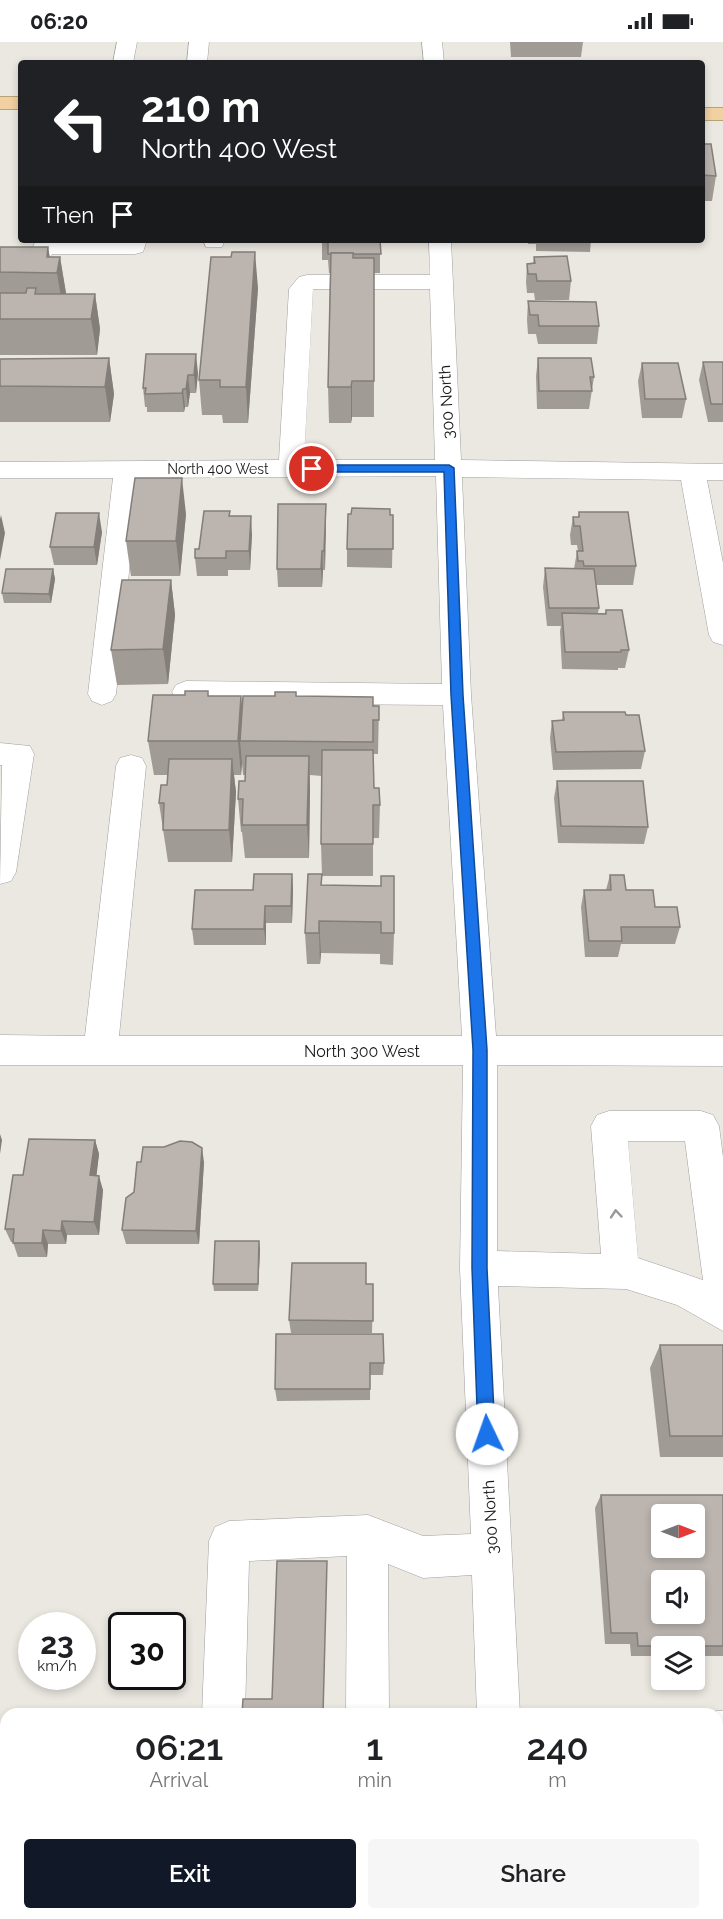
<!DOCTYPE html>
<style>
:root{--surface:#fff;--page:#f6f6f6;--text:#202124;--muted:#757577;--accent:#111827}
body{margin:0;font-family:Raleway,sans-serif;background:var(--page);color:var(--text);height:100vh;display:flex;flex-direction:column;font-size:22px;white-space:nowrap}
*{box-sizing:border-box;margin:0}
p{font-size:20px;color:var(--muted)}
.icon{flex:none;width:33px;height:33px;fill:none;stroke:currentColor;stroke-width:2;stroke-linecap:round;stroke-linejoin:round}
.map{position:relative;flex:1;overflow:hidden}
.details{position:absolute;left:0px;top:1666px;width:723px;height:212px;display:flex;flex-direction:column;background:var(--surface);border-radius:18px 18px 0 0;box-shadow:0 3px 9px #0003}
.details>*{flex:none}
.hud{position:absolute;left:18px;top:18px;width:687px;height:183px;border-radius:6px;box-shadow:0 3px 9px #0003;background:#202124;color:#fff;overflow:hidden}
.needle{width:39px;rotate:90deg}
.buttons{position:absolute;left:651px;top:1462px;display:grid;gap:12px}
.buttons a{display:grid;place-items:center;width:54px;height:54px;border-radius:6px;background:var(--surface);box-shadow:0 3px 9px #0003;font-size:30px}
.speed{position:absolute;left:18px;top:1570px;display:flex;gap:12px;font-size:30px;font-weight:700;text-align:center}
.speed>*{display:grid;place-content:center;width:78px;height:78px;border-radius:50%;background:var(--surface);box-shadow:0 3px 9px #0003;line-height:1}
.speed small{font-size:15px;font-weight:400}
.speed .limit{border:3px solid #111;border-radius:9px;background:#fff;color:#111}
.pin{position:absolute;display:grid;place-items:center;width:51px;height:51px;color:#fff;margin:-26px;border:3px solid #fff;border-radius:50%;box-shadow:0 2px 6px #0007}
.me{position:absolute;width:66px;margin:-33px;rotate:357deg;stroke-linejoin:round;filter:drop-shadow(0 0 4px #0008)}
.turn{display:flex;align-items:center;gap:21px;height:126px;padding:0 24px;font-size:27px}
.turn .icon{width:78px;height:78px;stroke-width:2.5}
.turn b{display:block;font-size:42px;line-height:51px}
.then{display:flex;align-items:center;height:57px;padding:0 24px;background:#0003;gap:12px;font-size:22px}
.eta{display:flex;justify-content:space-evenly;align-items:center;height:102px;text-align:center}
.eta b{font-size:36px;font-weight:600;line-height:42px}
.primary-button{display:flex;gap:12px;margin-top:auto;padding:12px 24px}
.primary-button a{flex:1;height:69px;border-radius:6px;background:var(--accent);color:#fff;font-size:24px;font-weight:600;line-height:69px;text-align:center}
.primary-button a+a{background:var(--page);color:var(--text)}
.status{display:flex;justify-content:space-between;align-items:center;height:42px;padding:0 30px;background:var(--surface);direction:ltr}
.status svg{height:16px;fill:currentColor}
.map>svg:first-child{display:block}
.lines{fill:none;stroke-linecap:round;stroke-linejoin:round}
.minor-casing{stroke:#9f9f9f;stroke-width:1}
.major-casing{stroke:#825f10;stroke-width:1}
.minor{fill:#fff;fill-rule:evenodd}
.major{fill:#f1d0a1;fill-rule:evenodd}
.wall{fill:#a19b96}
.shaded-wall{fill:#837e7a}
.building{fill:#bbb4af;stroke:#837e7a;stroke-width:1.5;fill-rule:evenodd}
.oneway{stroke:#989898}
.route{fill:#1a73e8;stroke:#114b97;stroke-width:1.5}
.labels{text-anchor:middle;stroke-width:5;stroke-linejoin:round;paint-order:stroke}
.far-street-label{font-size:14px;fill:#1b1b1b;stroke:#fff}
.street-label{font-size:16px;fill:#1b1b1b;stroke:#fff}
</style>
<div class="status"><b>06:20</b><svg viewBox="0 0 49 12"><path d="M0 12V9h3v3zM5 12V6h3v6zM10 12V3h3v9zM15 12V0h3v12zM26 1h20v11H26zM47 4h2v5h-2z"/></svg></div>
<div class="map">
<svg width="723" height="1877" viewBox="0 0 723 1877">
<rect width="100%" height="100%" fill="#ebe8e1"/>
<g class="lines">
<defs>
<g id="minor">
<path d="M117,0H137L133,21H113Z"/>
<path d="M189,0H209L207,21H187Z"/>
<path d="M422,0H442L444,21H424Z"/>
<path d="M43,198H147L143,210L135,212H52L42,237L0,239V225H25L35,200Z"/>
<path d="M203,198H225L222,205H206Z"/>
<path d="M429,198H451L461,418L723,422V438H707L723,521V603L713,600L709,593L681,438L462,435L471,653L496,994H723V1024L497,1023V1209L601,1212L591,1084L597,1073L609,1069H701L713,1073L719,1084L723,1115V1289L677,1263L626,1247L498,1244L520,1672H477L472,1533L423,1536L388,1522L389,1672H346L347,1514L249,1519L245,1672H202L209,1499L215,1485L229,1479L368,1473L423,1494L471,1492L460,1226L463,1023H0V993L85,994L116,724L120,716L131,713L142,716L146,724L119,994H462L443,663L186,661L176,657L172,650L176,643L186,639L442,642L436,434L139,436L116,652L112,659L102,663L92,659L88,652L113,436H0V420L279,418L289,247L299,235L307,233H430ZM313,247H430L435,418H304ZM628,1099H685L703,1238L638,1216Z"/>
<path d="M0,701L30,704L34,712L16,830L11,839L0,842L2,723H0Z"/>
<path d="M717,1669H723V1713H717V1672H709Z"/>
<rect x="195" y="1872" width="46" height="5"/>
<rect x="343" y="1872" width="46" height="5"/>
<path d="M484,1872H530L531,1877H485Z"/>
</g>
<g id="major">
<rect x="0" y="55" width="21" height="12"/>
<rect x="702" y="66" width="21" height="12"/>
</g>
</defs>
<use href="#minor" class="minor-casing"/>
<use href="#major" class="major-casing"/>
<use href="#minor" class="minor"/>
<use href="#major" class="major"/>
</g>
<g class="wall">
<path d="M510,0H583L581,15H511Z"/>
<path d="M702,102L716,134L712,159H702Z"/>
<path d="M322,198H380V231H374V375H352L351,381H329L328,345L330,231H329L328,218H322Z"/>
<path d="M528,198H591L590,210L536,209V202H528Z"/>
<path d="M0,205L50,215H60L66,252H95L100,287L97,313H0Z"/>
<path d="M534,215L571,239L569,258H535L534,251H527L526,240L527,222L533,221Z"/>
<path d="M258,246L248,381H223L222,373H202L199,338Z"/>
<path d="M528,259L599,284L597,302H538L536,292H528L527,278Z"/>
<path d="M146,312L198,331L196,351H190L188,365H185L184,370H147V365H145L143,346Z"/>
<path d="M109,316L114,352L110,380H0V317Z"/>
<path d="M538,316L594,335L589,367H537L536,334Z"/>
<path d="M703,320H723V380H708L699,338Z"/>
<path d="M642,321L686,357L682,376H642L638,339Z"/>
<path d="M326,462L325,528H323L322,545H278L277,527Z"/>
<path d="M579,470L636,524L633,543H596L599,566L598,571H605L606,568L629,608L625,626H618V628L562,627L560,589L561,584H547L543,545L545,526L574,527L577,509H578L577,503H571L570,493L573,475H578Z"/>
<path d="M186,472L180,534H131L126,499Z"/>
<path d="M390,473H393L392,526L347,525V507Z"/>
<path d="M230,474L252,492L250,528H228V534H197L195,516L199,507Z"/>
<path d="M102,490L97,523H54L50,505Z"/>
<path d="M53,527L55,537L51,561H4L2,551Z"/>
<path d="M171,538L175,573L168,642L117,643L111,608Z"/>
<path d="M208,649V654H241L242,668L296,654L379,664L378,712H373L374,746L380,763L379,796H373V834H322L321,802L322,734L310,733L309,816H245L242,790H241L238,757L245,739V733H243L242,721L241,733H234L236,750L232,820H168L159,761L167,743L168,733H154L148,699L185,653Z"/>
<path d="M563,670L626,673L645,709L641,727L553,728L550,696L552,679L562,678Z"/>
<path d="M557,739L648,785L644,802L558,801L554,756Z"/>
<path d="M292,832L293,848L292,881H266V903H194L192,887L253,848Z"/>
<path d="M610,833L626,848L655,865L680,885L675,902H621L618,915H585L581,865L584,848H606Z"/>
<path d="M322,843L381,844L394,891L393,923L380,922V912L321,911L320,922H307L305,891Z"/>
<path d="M95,1098L99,1112L96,1134L103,1148L99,1193H67L66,1202H48L47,1215H18L13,1200H11L5,1187L23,1133Z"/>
<path d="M204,1120L199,1202H126L122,1188Z"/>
<path d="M260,1206L258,1249H214L213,1242Z"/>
<path d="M366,1242H373L372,1291H291L289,1278Z"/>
<path d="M276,1292L384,1321L383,1333H370V1358L277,1359L275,1347Z"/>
<path d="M660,1303H723V1415H660L650,1326Z"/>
<path d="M601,1453H723V1614H694V1605H662V1614H631L630,1602H605L595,1466Z"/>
</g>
<g class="shaded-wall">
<path d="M48,205L53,231L47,215Z"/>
<path d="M255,210L258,246L248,381L246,345Z"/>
<path d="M60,215L66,251L63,267L57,231Z"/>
<path d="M95,252L100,287L97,313L91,277Z"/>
<path d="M196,312L198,331L196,351L194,333Z"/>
<path d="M109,316L114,352L110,380L105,345Z"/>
<path d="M188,333L190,351L188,365L186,347Z"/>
<path d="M352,339V375L351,381V345Z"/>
<path d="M183,347L185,365L184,370L182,351Z"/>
<path d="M182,436L186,472L180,534L176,499Z"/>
<path d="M326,462V480L325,528L324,509Z"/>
<path d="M99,471L102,490L97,523L94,505Z"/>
<path d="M1,473L5,491L0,518V477Z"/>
<path d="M251,474L252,492L250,528L249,509Z"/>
<path d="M322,509L323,528L322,545L321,527Z"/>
<path d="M53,527L55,537L51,561L49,552Z"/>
<path d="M171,538L175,573L168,642L163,607Z"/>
<path d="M241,654L244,688L240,699L242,721L241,733L238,699Z"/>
<path d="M309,714L310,747L309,816L307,783Z"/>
<path d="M232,717L236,750L232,820L229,788Z"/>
<path d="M292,832L293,848L292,881L291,864Z"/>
<path d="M265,864L266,881V903L264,887Z"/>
<path d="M319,879L321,911L320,922L319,891Z"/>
<path d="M0,1092L2,1098L0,1112Z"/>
<path d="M95,1098L99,1112L95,1147L90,1133Z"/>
<path d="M202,1106L204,1120L199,1202L196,1189Z"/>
<path d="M99,1134L103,1148L99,1193L94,1180Z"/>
<path d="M62,1179L67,1193L66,1202L61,1189Z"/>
<path d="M43,1188L48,1202L47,1215L42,1201Z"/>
<path d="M259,1199L260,1206L258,1249V1242Z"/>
</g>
<g class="building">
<path d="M702,102H711L716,134L702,133Z"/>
<path d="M322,198H380L381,212H353V211H331V212H328V200H322Z"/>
<path d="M0,205H48L47,215H60L57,231L0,230Z"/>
<path d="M232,210H255L246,345H220V338H199L211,215H231Z"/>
<path d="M331,211H353V216H374V339H352L351,345H328Z"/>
<path d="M567,214L571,239H537L536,232H528L527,222L535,221L534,215Z"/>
<path d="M27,246H36L35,252H95L91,277H0V251H26Z"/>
<path d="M528,259L596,260L599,284H539L538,273H530Z"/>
<path d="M146,312H196L194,333H188L186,347H183L182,351L145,352L146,346H143Z"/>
<path d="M109,316L105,345L0,344V317Z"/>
<path d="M538,316H591L594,335H590L592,349H539Z"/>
<path d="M703,320H723V362H711Z"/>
<path d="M642,321H678L686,357H645Z"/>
<path d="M135,436H182L176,499H126Z"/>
<path d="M278,462H326L324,509H322L321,527H277Z"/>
<path d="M352,466L390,467V473H393V507H347L348,472H351Z"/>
<path d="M204,469H230L229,474H251L249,509H226V516H195V507H199Z"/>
<path d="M579,470H628L636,524H584L583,519H578L577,509H583L580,484H574L573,475H579Z"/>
<path d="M56,471H99L94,505H50Z"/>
<path d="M545,526L594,527L599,566H549Z"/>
<path d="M6,527H53L49,552L2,551Z"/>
<path d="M122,538H171L163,607L111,608Z"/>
<path d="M606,568H622L629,608H621V610H565L562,571L606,572Z"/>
<path d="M185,649H208V654H241L238,699H148L153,653H185Z"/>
<path d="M275,650H296V654L373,655V664H379V678H373V700L240,699L243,654H275Z"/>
<path d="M563,670H625L626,673H639L645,709L556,710L552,679L564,678Z"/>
<path d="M322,708H373L374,746H379L380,763H373V802H321Z"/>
<path d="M246,714H309L307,783H242L243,757H238L239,739H245Z"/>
<path d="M169,717H232L229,788H163L164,761H159L161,743H167Z"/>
<path d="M557,739H643L648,785L561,784Z"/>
<path d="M254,832H292L291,864H265L264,887H192L195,848H253Z"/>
<path d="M308,832H322L321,843L381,844V834H394V891H381V880L319,879V891H305Z"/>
<path d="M610,833H624L626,848H653L655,865H677L680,885H621L622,899H589L584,848H611Z"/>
<path d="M29,1097L95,1098L90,1133L99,1134L94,1180L62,1179L61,1189L43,1188L42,1201H13L14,1187H5L13,1133H23Z"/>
<path d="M180,1099L192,1100L202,1106L196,1189L122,1188L126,1156L134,1150L137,1120H141L143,1105H164Z"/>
<path d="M215,1199H259L258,1242H213Z"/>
<path d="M292,1221H366V1242H373V1279L289,1278Z"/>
<path d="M276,1292H383L384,1321H370V1347H275Z"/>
<path d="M660,1303H723V1394H670Z"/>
<path d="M601,1453H723V1604H638L637,1591H611ZM662,1473H694V1506H662ZM662,1539H694V1572H662Z"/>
<path d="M277,1519H327L323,1672H242L243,1657H272Z"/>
<path d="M264,1872H319V1877H263Z"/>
</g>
<defs><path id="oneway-chevron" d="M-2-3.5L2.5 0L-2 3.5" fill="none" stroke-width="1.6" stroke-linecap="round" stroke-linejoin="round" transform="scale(1.5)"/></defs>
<use class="oneway" href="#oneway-chevron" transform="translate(616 1172) rotate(-95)"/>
<path class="route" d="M449,423L454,426L463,653L487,1008V1226L495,1392L492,1398L487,1400L481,1398L478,1392L472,1226L473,1008L451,653L444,430H312L307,427L312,423Z"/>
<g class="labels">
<g class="far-street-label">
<text x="218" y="432">North 400 West</text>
</g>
<g class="street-label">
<text transform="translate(446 360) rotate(-93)" y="6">300 North</text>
<text x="362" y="1015">North 300 West</text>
<text transform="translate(490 1475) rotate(-93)" y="6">300 North</text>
</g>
</g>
</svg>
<div class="buttons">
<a><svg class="needle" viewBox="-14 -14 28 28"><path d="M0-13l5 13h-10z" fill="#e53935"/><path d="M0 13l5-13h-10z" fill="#757577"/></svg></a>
<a><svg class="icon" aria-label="sound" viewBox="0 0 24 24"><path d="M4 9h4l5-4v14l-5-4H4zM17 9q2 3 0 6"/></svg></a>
<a><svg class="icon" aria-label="layers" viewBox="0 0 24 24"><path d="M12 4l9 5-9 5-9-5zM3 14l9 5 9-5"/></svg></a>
</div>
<div class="speed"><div>23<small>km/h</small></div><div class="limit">30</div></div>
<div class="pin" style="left:312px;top:427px;background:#d93025"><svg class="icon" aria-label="arrive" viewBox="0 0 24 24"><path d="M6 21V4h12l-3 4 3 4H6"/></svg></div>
<svg class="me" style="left:487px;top:1392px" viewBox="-20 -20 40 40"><circle r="19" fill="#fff"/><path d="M0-13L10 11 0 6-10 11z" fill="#1a73e8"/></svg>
<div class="hud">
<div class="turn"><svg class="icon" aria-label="left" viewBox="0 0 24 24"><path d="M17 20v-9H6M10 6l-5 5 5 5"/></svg><div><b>210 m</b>North 400 West</div></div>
<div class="then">Then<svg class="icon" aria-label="arrive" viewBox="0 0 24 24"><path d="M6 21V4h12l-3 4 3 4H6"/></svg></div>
</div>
<section class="details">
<div class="eta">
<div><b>06:21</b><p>Arrival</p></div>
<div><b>1</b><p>min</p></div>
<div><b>240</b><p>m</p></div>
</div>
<div class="primary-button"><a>Exit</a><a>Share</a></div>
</section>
</div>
